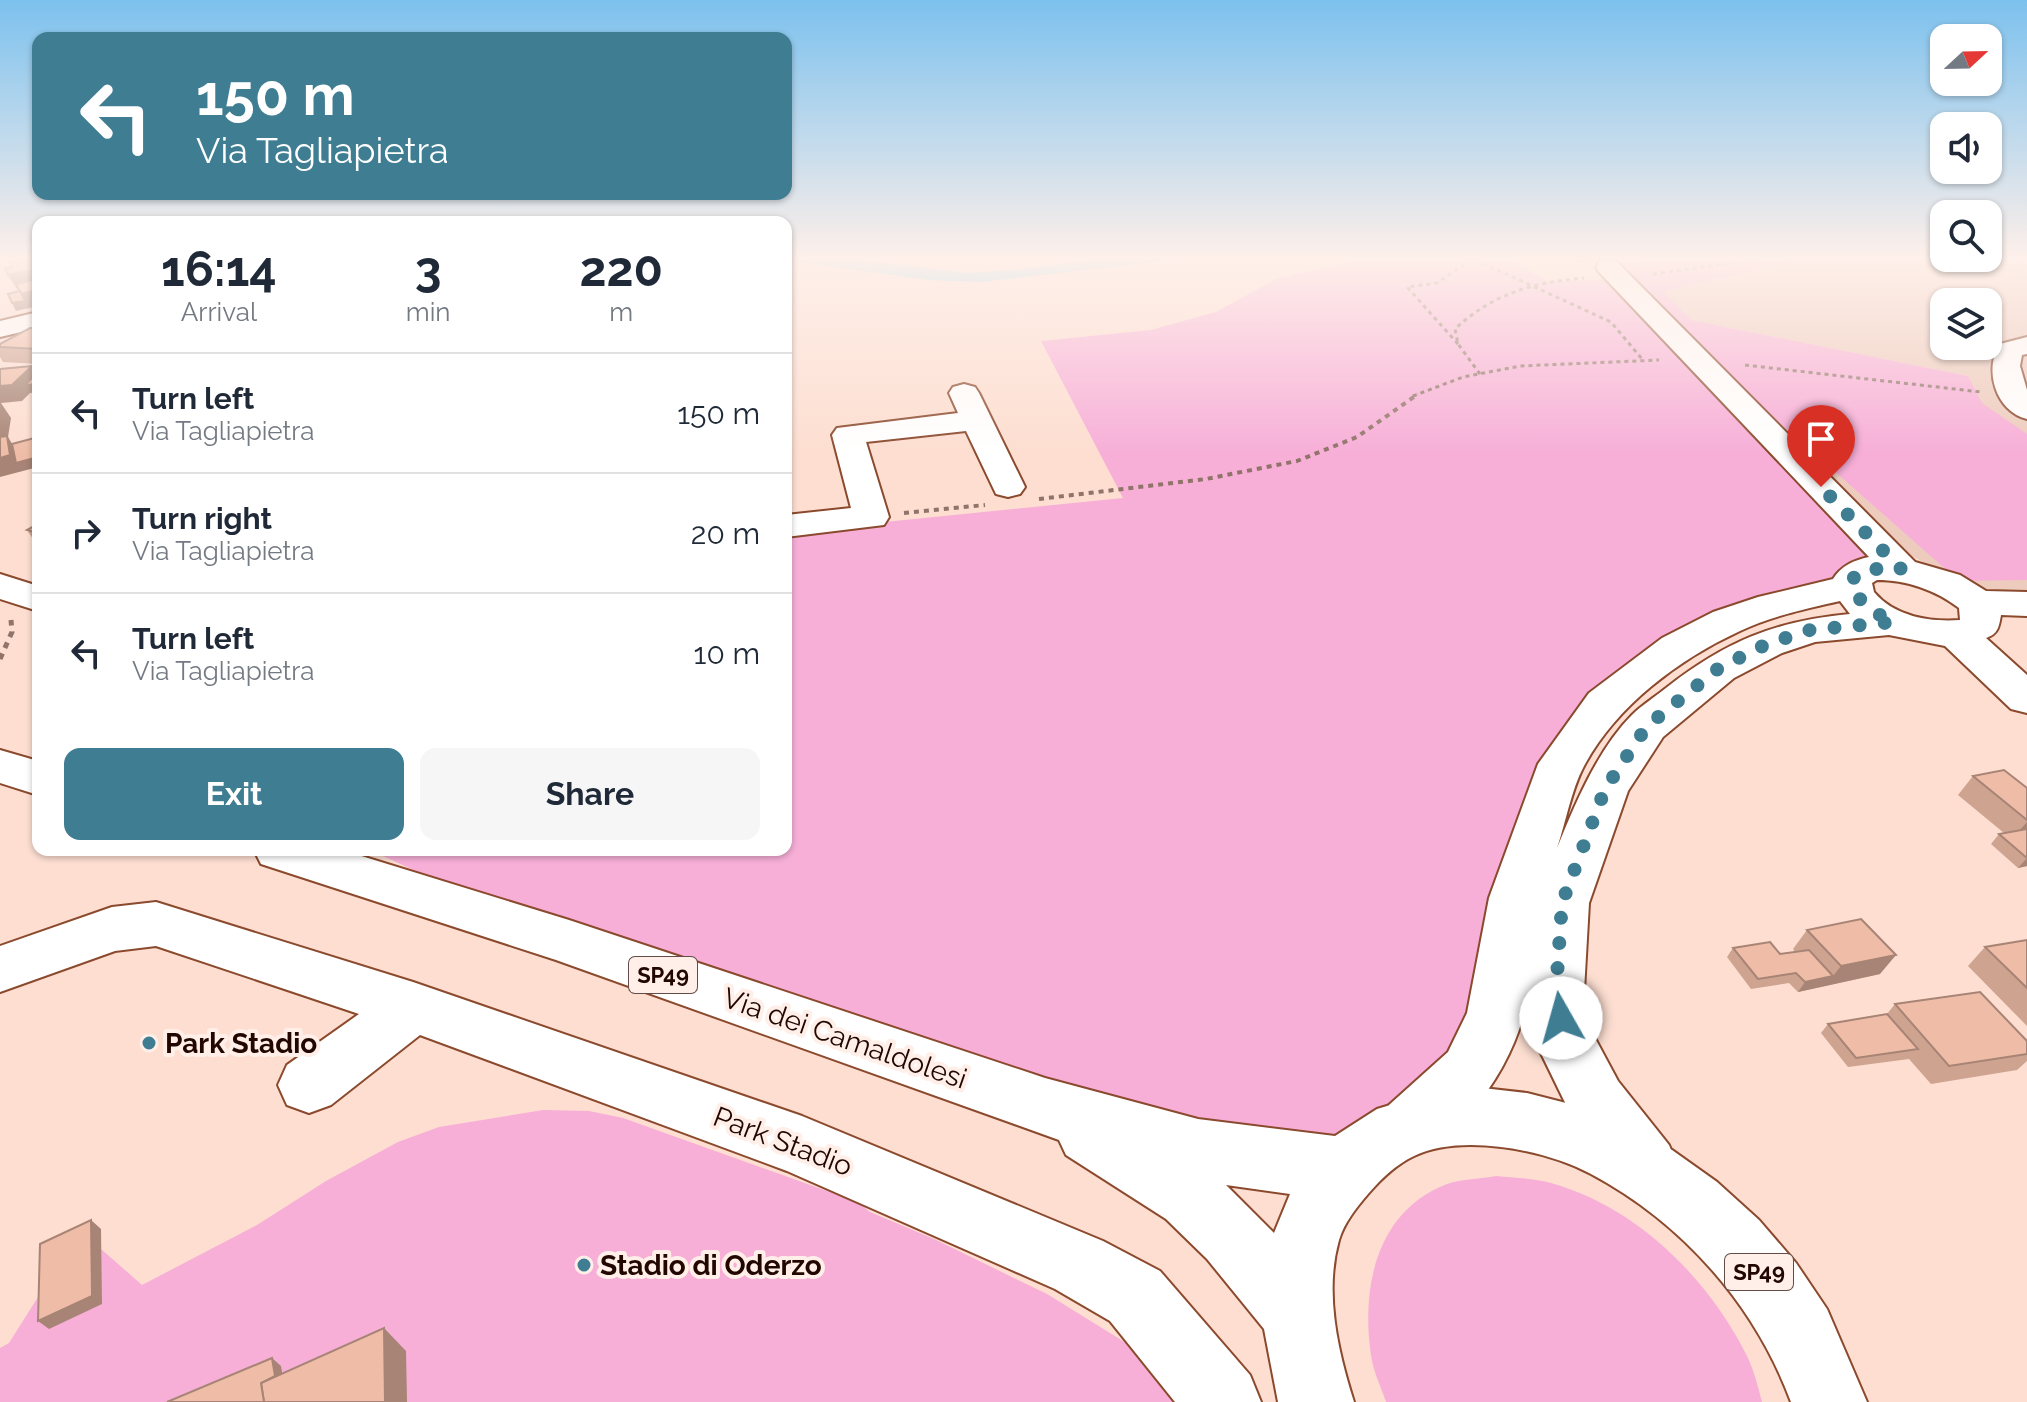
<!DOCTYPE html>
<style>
:root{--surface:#fff;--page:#f6f6f7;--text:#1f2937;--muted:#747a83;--line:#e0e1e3;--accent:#3f7d93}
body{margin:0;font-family:Raleway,sans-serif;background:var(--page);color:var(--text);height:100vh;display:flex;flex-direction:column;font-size:30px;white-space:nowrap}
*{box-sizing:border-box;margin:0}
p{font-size:26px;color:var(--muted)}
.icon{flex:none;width:44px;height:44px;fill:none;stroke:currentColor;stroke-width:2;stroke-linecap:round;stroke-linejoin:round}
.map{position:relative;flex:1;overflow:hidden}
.panel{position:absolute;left:32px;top:216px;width:760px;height:640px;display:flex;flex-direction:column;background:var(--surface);border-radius:16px;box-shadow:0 2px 6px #0004}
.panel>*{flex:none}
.guide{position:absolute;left:32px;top:32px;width:760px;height:168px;border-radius:16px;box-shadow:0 2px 6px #0004;background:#3f7d93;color:#fff;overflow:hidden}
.needle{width:52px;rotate:68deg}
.controls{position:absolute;left:1930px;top:24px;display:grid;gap:16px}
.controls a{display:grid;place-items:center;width:72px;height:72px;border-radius:16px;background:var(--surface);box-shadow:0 2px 6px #0004;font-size:40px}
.pin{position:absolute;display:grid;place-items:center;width:68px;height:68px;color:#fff;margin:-82px -34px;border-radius:50% 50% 50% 0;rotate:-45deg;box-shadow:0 0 8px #0007}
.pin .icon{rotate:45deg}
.me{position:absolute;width:88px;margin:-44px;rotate:353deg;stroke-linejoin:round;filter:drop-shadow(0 0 6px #0008)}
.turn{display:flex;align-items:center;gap:28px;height:168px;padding:0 32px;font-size:36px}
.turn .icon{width:104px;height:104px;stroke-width:2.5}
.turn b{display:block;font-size:56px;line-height:68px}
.eta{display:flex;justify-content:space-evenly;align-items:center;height:136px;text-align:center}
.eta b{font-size:48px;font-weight:700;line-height:56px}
.action{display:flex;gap:16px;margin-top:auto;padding:16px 32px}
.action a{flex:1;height:92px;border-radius:16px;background:var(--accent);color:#fff;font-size:32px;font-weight:700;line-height:92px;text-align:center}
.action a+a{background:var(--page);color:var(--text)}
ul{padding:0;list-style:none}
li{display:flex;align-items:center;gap:24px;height:120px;padding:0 32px;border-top:2px solid var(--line)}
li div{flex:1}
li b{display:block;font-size:30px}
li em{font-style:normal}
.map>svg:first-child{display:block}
.built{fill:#edccbe;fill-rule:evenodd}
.green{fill:#f7afd8}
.water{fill:#7ad4f6}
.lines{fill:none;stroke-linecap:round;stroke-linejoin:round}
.minor-casing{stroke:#8b4a2d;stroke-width:4}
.major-casing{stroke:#8b4a2d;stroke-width:4}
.path-far2{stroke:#907369;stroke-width:3;stroke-dasharray:4 4;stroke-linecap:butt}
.path-far1{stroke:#907369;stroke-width:4;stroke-dasharray:5 5;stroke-linecap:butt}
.path{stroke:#907369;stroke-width:5;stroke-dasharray:6 6;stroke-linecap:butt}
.minor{fill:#fff;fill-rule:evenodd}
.major{fill:#fff;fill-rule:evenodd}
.wall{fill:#cea390}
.shaded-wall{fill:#a78475}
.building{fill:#efbda7;stroke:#a78475;stroke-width:2}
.route{stroke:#3f7d93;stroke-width:14;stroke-dasharray:0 25.2}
.poi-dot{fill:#3f7d93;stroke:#ffefe8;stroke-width:3}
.labels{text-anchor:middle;stroke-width:8;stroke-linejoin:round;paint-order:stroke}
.shield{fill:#ffefe8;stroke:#644d46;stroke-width:2}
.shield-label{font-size:22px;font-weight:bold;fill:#210700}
.near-street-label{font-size:28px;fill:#210700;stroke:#ffefe8}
.near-poi-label{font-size:28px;font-weight:bold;fill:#210700;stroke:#ffefe8;text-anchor:start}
</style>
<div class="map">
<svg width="2027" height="1402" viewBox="0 0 2027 1402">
<rect width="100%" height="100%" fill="#fdded1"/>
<path class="built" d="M1816,257H2013L2027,264V590H1991L1959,581L1912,556L1749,396L1981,403L1968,376L1691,320L1662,291ZM1944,302H1988V346H1944Z"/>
<g class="green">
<path d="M1369,257H1506L1547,281L1619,279L1901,569L1727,621L1561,764L1496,1015L1344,1168L569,942L370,850H786V532L1123,498L1041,341L1151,330L1216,312L1276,279Z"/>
<path d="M1727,257H1816L1663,291L1691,320L1968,376L1982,403L2027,434V580L1959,581L1749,396L1615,263Z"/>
<path d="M543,1110L589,1111L623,1118L858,1202L870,1212L934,1239L1047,1294L1131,1346L1192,1402H0V1348L9,1343L50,1278L101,1249L142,1285L257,1225L326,1181L398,1142L439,1127Z"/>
<path d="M1496,1176C1514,1178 1534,1178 1551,1183C1637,1207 1708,1278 1747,1356C1754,1370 1758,1387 1762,1402H1386C1381,1387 1373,1371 1371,1355C1361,1288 1376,1211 1447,1184C1462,1179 1481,1179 1496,1176Z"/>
</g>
<path class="water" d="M786,257H833L968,273L1015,270L1114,257H1197L981,282L929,280L799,262L786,260Z"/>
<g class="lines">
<defs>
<g id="minor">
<path d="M1608,260L1617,262L1915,562L1960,575L1986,591L2027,592V616L2001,615C1999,627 1998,634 1986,638L2027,675V713L2011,709L1945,646L1889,635L1815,642L1782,653L1734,678L1663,737L1628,791L1589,903L1584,991L1596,1040L1618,1081L1669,1145L1678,1167L1669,1189L1646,1198L1623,1189L1574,1121L1537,1045L1528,994C1519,1056 1470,1133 1411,1156L1389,1147L1379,1126L1389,1105L1448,1052L1467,1013L1489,898L1538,764L1589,693L1662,638L1713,612L1758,597L1833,579C1841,566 1854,560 1869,557L1599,272L1596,267L1599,262ZM1877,580C1906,580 1936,590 1959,608L1960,620C1930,622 1895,617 1874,592L1872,583ZM1840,601L1850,614C1774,621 1725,642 1666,688C1655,697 1642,705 1632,715C1598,749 1575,804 1557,848C1566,822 1571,790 1584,766C1616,706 1679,659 1740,631C1771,616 1806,609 1840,601Z"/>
<path d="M38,312V328L0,337V321Z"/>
<path d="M2027,337V354L2022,355L2020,366L2027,390V419C1996,412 1983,369 2000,344Z"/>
<path d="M964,384L975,387L979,393L1025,487L1020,494L1008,497L996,494L966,431L866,442L889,517L884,525L786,537V515L851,508L832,435L837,428L958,413L949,393L953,387Z"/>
<path d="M0,574L38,586V611L0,599Z"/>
<path d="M156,902L413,982L802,1116L1103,1241L1160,1271L1250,1375L1261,1402H1175L1110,1321L1055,1289L787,1171L420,1035L331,1105L309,1113L287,1105L278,1085L287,1065L359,1014L156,946L115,951L0,992V946L112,907Z"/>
</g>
<g id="major">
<path d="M0,750L38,761V795L0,783Z"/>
<path d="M254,850H342L569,920L1045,1078L1198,1119L1335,1136L1377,1109L1440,1090L1483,1088L1527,1093L1570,1104L1634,1130L1672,1150L1717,1182L1759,1220L1796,1263L1827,1309L1867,1402H1791C1755,1305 1683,1223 1591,1174C1546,1150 1462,1133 1414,1156C1395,1165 1381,1179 1368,1194C1356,1208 1344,1223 1339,1240C1324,1293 1338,1352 1354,1402H1278L1264,1329L1207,1259L1166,1219L1066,1155L1059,1140L556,960L261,864ZM1226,1185L1290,1194L1274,1233Z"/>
</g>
</defs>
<use href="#minor" class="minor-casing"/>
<use href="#major" class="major-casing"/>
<g class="path-far2">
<path d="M1653,274L1776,257"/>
<path d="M1458,344L1407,287L1437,283L1469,261H1478L1611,322L1642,359"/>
<path d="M1745,365L1981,392"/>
<path d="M1480,374L1458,344L1455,329C1492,294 1534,282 1584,278"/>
<path d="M1413,396L1463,377L1520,366L1659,360"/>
</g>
<g class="path-far1">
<path d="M1039,499L1206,479L1297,461L1357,437L1418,394"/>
<path d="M904,513L985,505"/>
</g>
<path class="path" d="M0,659L12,632L11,620"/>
<use href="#minor" class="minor"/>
<use href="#major" class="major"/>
</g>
<g class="wall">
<path d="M1568,257H1594L1592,261L1578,262Z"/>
<path d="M38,328V364L3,362L0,357V344Z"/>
<path d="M38,524V546L27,530Z"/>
<path d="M1973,776L2027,788V866L2018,868L1991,844L1999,834L2004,833L1958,795Z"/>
<path d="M1807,930L1880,974L1798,992L1789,983L1751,989L1727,957L1733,948L1780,954L1795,952L1793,949Z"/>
<path d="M2027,940V1026L1968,966L1985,947Z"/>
<path d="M1895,1004L2027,1041V1061L2017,1070L1931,1084L1909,1059L1848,1067L1821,1033L1828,1024L1887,1014Z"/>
</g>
<g class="shaded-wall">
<path d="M16,257H38L21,266Z"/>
<path d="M1580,257H1594L1592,261L1578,262Z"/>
<path d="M38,269V285L17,289L8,275Z"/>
<path d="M38,290V306L16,311L12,303L21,294Z"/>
<path d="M32,366L38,376V392L30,393L22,401L1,403L11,418L8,437L17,452L38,457V467L0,477V386Z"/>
<path d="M2027,822V837L2011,840Z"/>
<path d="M2027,858V866L2018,868Z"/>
<path d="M1896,955L1880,974L1798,992L1805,982L1833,976L1841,966Z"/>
<path d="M91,1220L101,1229L102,1304L49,1329L38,1321Z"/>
<path d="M384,1328L406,1351L407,1402H385Z"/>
<path d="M272,1358L281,1366L287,1402H280Z"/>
</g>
<g class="building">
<path d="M38,257V269L8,275L5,268L12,267L9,262Z"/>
<path d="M38,279V290L21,294L16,284Z"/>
<path d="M20,291L25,301L12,303L8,294Z"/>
<path d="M30,328H38V349L0,347V344Z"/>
<path d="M32,366L12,385L0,386V369Z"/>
<path d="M38,372V384L25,385Z"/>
<path d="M7,436L10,455L0,458V437Z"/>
<path d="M38,437V457L16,463L12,444Z"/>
<path d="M38,524V533L27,530Z"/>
<path d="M2004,770L2027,788V820L1973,776Z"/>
<path d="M2027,829V858L1999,834Z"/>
<path d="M1861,919L1896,955L1841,966L1807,930Z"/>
<path d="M2027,940V988L1985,947Z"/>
<path d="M1770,942L1780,954L1809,950L1833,976L1805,982L1796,973L1758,979L1733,948Z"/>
<path d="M1980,992L2027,1041V1054L1949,1066L1895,1004Z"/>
<path d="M1887,1014L1918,1049L1856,1058L1828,1024Z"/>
<path d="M91,1220L92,1296L38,1321L40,1244Z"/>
<path d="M384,1328L385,1402H264L261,1383Z"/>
<path d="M272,1358L275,1376L261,1383L264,1402H167Z"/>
</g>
<linearGradient id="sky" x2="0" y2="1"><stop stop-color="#7cc1ee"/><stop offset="0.57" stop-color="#fef0ea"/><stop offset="1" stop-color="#fef0ea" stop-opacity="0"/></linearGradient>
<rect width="2027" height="453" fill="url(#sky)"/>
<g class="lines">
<path class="route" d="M1561,1018L1556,991L1562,903L1605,789L1647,726L1719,668L1767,644L1810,630L1894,622L1878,614L1855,595L1852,579L1867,569H1901L1821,487"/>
</g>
<g class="poi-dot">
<circle cx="149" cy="1043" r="8"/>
<circle cx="584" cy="1265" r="8"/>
</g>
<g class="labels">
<g class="shield">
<rect x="629" y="957" width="68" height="36" rx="6"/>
<rect x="1725" y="1254" width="68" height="36" rx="6"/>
</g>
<g class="shield-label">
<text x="663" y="983">SP49</text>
<text x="1759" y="1280">SP49</text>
</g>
<g class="near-street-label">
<text transform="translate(845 1038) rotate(19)" y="10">Via dei Camaldolesi</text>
<text transform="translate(783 1141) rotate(21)" y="10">Park Stadio</text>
</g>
<g class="near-poi-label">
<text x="165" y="1053">Park Stadio</text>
<text x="600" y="1275">Stadio di Oderzo</text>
</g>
</g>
</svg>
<div class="controls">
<a><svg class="needle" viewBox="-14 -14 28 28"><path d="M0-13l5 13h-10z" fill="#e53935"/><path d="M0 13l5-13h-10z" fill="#747a83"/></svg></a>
<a><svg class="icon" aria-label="sound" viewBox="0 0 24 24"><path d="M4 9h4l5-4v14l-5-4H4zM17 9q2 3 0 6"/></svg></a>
<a><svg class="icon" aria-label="search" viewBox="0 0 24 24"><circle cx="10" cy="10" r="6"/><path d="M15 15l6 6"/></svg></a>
<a><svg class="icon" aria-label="layers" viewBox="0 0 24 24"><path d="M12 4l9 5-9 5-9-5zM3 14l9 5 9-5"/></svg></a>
</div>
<div class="pin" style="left:1821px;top:487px;background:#d93025"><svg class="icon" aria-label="arrive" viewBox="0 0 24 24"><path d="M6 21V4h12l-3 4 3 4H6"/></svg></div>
<svg class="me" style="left:1561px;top:1018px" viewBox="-20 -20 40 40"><circle r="19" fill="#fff"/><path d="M0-13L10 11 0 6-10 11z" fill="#3f7d93"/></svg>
<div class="guide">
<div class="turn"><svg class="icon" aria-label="left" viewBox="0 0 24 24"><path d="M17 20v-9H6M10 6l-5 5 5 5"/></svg><div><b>150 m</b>Via Tagliapietra</div></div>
</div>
<section class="panel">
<div class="eta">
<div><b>16:14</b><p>Arrival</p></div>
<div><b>3</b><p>min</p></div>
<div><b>220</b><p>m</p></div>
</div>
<ul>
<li><svg class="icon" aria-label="left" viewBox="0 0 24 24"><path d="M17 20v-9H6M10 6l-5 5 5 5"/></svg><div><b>Turn left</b><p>Via Tagliapietra</p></div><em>150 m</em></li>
<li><svg class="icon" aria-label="right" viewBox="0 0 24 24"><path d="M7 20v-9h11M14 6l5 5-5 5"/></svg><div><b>Turn right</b><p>Via Tagliapietra</p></div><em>20 m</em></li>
<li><svg class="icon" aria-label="left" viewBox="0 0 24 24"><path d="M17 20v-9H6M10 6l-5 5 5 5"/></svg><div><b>Turn left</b><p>Via Tagliapietra</p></div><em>10 m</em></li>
</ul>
<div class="action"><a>Exit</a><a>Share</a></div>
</section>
</div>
